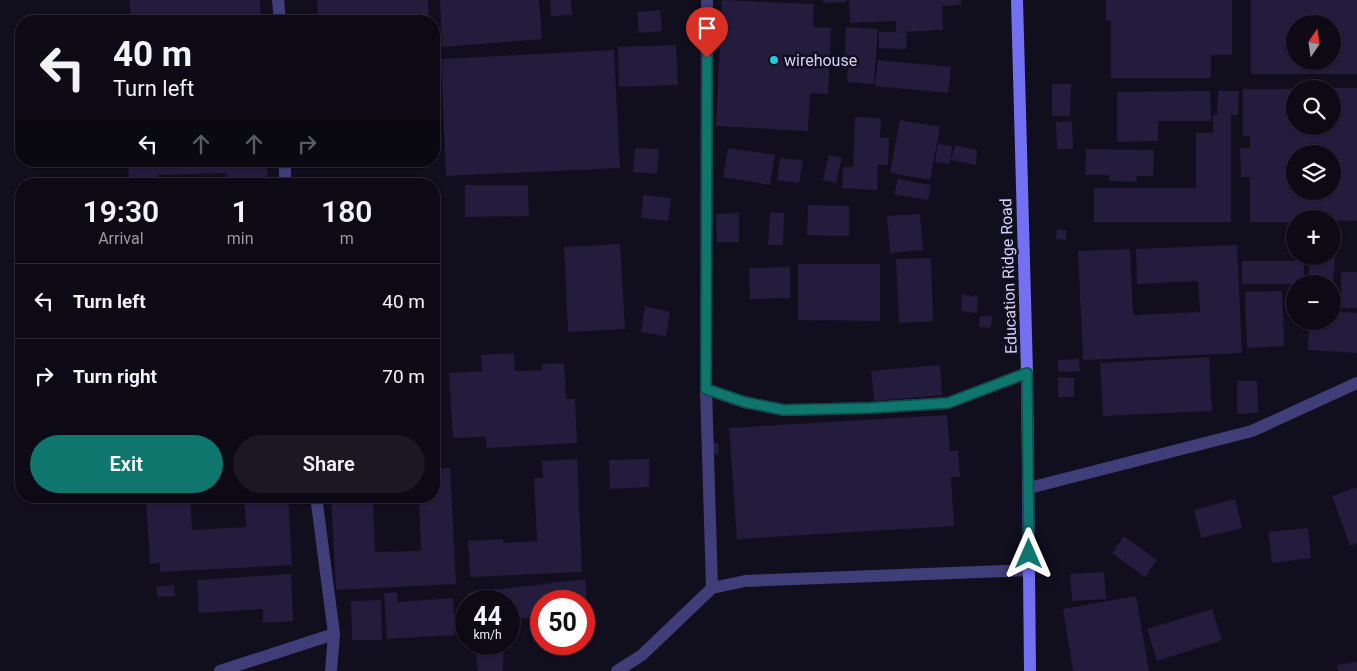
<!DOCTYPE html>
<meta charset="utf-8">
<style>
:root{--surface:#0d0a16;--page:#1b1823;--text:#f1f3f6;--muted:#9a9aa1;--line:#2d2b35;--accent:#0f766e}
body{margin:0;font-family:Roboto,sans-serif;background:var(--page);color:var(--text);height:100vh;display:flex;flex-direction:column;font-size:19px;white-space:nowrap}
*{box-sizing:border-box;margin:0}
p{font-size:16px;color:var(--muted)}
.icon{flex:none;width:28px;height:28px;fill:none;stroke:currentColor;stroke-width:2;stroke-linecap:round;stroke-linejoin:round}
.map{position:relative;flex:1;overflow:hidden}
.side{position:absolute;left:15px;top:178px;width:425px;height:325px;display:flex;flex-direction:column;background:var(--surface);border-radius:20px;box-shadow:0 1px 4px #0004,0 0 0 1px var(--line)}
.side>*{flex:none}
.top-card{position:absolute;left:15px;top:15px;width:425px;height:152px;border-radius:20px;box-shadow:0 1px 4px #0004,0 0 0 1px var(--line);background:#0d0a16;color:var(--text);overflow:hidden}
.needle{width:32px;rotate:13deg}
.tools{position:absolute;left:1286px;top:15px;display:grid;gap:10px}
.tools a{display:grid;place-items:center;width:55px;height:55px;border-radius:50%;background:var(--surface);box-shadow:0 1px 4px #0004,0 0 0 1px var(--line);font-size:25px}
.speed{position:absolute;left:455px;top:590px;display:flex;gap:10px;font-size:25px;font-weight:700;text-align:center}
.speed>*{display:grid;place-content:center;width:65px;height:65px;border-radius:50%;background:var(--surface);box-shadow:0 1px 4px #0004,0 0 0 1px var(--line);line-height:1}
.speed small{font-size:12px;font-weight:400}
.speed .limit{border:8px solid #d22;background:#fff;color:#111}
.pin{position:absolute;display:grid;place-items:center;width:42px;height:42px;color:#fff;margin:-51px -21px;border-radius:50% 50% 50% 0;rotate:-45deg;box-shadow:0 0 5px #0007}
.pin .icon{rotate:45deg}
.me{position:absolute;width:55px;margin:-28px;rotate:0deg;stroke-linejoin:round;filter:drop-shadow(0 0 4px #0008)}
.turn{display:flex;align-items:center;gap:18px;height:105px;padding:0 15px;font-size:22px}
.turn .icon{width:65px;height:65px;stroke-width:2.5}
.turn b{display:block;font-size:35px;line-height:42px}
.lanes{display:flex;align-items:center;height:48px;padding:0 15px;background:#0003;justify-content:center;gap:25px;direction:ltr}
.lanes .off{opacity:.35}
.eta{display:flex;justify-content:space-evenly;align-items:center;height:85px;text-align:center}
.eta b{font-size:30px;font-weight:600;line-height:35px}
.primary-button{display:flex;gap:10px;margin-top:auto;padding:10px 15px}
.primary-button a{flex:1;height:58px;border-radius:30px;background:var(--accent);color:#fff;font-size:20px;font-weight:600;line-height:58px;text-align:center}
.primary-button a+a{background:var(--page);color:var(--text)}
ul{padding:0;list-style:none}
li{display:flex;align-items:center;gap:15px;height:75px;padding:0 15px;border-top:1px solid var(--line)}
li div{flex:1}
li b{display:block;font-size:19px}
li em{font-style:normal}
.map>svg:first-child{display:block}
.building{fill:#231c3d;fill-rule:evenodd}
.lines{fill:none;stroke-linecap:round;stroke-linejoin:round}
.street{stroke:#403e79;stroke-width:12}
.secondary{stroke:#7371f1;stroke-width:12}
.route-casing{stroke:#0a4d48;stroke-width:12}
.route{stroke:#0f766e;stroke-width:9}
.poi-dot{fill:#17cde0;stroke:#110e1e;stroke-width:2}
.labels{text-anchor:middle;stroke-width:5;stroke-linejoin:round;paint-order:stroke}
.poi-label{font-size:16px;fill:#d5d0fa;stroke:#110e1e;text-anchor:start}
.street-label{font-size:16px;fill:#d5d0fa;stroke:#110e1e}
</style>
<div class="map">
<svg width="1357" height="671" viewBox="0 0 1357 671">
<rect width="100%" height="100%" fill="#110e1e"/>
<g class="building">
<path d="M129,0H260L261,21H131Z"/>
<path d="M317,0H428L429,21H318Z"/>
<path d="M440,0H539L542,39L442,47Z"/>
<path d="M550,0H571L572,15L551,16Z"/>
<path d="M722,0L814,4L813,27L831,28L828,94L810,93L808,131L716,126Z"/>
<path d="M823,0H846V2L823,3Z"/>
<path d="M849,0H961V5L942,6L943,30L901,32L907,33L906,49L879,48V32H896V21L850,23Z"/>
<path d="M1106,0H1232V55H1211V78H1111V21H1106Z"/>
<path d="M1251,0H1357V74H1251ZM1295,24H1332V61H1295Z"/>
<path d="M660,10L662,31L639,33L637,12Z"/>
<path d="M846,27L878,29L874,84L847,82L848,61H844Z"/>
<path d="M676,45L678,85L619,87L618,47Z"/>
<path d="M614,50L620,168L446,176L441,59Z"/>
<path d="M878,60L951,67L948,93L875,86Z"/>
<path d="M1052,84H1071L1070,116H1052Z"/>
<path d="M1332,88H1357V221L1295,219V222H1250V177H1241L1240,148H1250V136H1243V89H1295V126H1332ZM1295,154H1332V191H1295Z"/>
<path d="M1210,91L1211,121H1158V141L1117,142V92Z"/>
<path d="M1218,91H1239L1238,115H1231V222H1094V188H1196V133H1213V115H1217Z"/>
<path d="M855,117L881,118L880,138H889L888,165H878L877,190L842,188L843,167H853Z"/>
<path d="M900,120L940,127L930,180L890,173Z"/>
<path d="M1072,121L1073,149H1057L1056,122Z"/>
<path d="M938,144L952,146L950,164L935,162Z"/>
<path d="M955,145L977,150L976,165L951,160Z"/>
<path d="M635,148L659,149L657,174L633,172Z"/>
<path d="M728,148L775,155L770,185L723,177Z"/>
<path d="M1086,149L1154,150L1153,176H1136L1137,182L1109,181V175H1085Z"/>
<path d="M829,155L842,158L836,183L823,180Z"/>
<path d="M780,158L803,160L799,183L777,180Z"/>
<path d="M128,161H267L268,184H227V173L157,175V184H129Z"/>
<path d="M898,179L931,185L928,200L894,194Z"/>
<path d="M465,185H528L529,216L465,217Z"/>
<path d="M643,195L671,198L668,221L641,218Z"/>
<path d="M808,205L849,206V236L807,235Z"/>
<path d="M770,212L784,213L783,245H768Z"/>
<path d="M739,213V242H717L716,214Z"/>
<path d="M920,214L923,250L890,253L887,216Z"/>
<path d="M1057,229L1066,230V240L1056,239Z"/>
<path d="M620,244L625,329L568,332L564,247Z"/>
<path d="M1237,245L1242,353L1083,360L1078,251L1130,249L1133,315L1200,312L1198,281L1137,284L1136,249Z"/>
<path d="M1310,256L1335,257L1333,284H1308Z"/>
<path d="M931,258L933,321L899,323L896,259Z"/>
<rect x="1242" y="261" width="62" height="23"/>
<path d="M798,264H880V321L798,320Z"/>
<path d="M790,267V298L750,299L749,268Z"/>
<rect x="1341" y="272" width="16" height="36"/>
<path d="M1282,291L1284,346L1247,348L1245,292Z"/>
<path d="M962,294L978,297L977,313L961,311Z"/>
<path d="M645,306L670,312L666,336L641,332Z"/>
<path d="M1332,311L1357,313V353L1308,350L1309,321H1332Z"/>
<path d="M980,316H992L991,328L979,327Z"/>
<path d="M514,353L515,371L542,370V364L564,363L566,399H575L577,443L487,448L486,437L453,438L449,373L482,371L481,355Z"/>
<path d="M1209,357L1212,411L1103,416L1100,363Z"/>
<path d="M1079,359L1080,371L1058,372V360Z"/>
<path d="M940,365L942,395L874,401L871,371Z"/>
<path d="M1058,377L1074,378V397H1058Z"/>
<path d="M1237,381H1257L1258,413L1237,414Z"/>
<path d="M947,415L950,451H958L960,477H951L954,526L737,539L729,428Z"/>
<path d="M710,443H718L719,454L711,455Z"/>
<path d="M577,459L582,572L470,577L468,541L503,539V543L537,541L534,478H543L542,461Z"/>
<path d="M649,459V487L610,489L609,460Z"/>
<path d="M450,468L456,584L336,590L331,496H434V469ZM419,500L421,551L375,552L373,502Z"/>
<path d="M1357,487V543L1350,546L1332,496Z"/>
<path d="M146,496H190L192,530L246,527L244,496H288L292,565L160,572V563L150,564Z"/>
<path d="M1235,499L1242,528L1201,538L1194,510Z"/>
<path d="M1308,528L1311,558L1272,563L1268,532Z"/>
<path d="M1124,536L1157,560L1145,577L1112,553Z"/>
<path d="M1104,572L1106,599L1072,601L1070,574Z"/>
<path d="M291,574L293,621L263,623V609L199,613L197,580Z"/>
<path d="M585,579L589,624L584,627V601H541V616L509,621V601H469L468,593Z"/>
<path d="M174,585L175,596L157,597L156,587Z"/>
<path d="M397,592L398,602L453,598L455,635L387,639L384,593Z"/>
<path d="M1136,596L1149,671H1073L1063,609Z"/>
<path d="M381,600L382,640H352L351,601Z"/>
<path d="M1212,609L1222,640L1157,661L1147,629Z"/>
<path d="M475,644H504L503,671H478Z"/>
<path d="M1357,662V671H1338L1337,665Z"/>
</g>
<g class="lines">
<g class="street">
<path d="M278,0L280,21"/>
<path d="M707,0L706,389L712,588"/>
<path d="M285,161V184"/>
<path d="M706,389L744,402L784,410L869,408L948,403L1027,373"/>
<path d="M1029,488L1252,431L1357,383"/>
<path d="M316,496L334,634L331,671"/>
<path d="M220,671L334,634"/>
<path d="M617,671L642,655L712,588L745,581L1029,570"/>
</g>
<path class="secondary" d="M1017,0L1027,373L1030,671"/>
</g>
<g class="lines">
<defs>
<path id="route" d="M707,58L706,389L744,402L784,410L869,408L948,403L1027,373L1029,554"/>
</defs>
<use href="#route" class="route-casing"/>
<use href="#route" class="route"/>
</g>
<circle class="poi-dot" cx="774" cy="60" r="5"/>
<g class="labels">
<g class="poi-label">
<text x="784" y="66">wirehouse</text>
</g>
<g class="street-label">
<text transform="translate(1008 276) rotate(-92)" y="6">Education Ridge Road</text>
</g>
</g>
</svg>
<div class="tools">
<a><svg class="needle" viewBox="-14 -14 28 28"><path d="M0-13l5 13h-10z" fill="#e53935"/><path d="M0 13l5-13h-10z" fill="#9a9aa1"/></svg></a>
<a><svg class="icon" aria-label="search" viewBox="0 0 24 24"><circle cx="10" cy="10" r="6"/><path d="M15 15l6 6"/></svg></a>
<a><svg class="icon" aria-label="layers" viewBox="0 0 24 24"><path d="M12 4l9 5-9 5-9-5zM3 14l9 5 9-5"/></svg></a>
<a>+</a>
<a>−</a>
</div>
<div class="speed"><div>44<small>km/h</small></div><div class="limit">50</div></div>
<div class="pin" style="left:707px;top:58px;background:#d93025"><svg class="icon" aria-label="arrive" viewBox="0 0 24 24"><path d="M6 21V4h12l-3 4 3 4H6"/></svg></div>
<svg class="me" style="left:1029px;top:554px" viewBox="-20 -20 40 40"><path d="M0-17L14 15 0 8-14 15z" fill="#0f766e" stroke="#fff" stroke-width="4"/></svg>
<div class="top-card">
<div class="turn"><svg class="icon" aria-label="left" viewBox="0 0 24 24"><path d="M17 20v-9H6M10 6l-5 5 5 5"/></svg><div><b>40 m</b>Turn left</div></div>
<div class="lanes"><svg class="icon" aria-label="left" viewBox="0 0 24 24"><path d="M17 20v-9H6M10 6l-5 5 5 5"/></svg><svg class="icon off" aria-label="ahead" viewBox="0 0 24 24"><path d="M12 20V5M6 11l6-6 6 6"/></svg><svg class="icon off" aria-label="ahead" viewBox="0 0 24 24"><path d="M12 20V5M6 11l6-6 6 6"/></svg><svg class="icon off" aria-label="right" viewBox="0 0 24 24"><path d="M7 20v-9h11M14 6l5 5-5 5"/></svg></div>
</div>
<section class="side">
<div class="eta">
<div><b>19:30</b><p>Arrival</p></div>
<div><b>1</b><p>min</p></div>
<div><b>180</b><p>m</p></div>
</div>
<ul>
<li><svg class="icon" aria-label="left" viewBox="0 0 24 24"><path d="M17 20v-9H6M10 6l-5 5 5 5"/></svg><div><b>Turn left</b></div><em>40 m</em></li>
<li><svg class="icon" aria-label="right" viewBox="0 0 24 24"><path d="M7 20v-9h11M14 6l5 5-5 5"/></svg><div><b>Turn right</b></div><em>70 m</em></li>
</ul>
<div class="primary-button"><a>Exit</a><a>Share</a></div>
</section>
</div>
